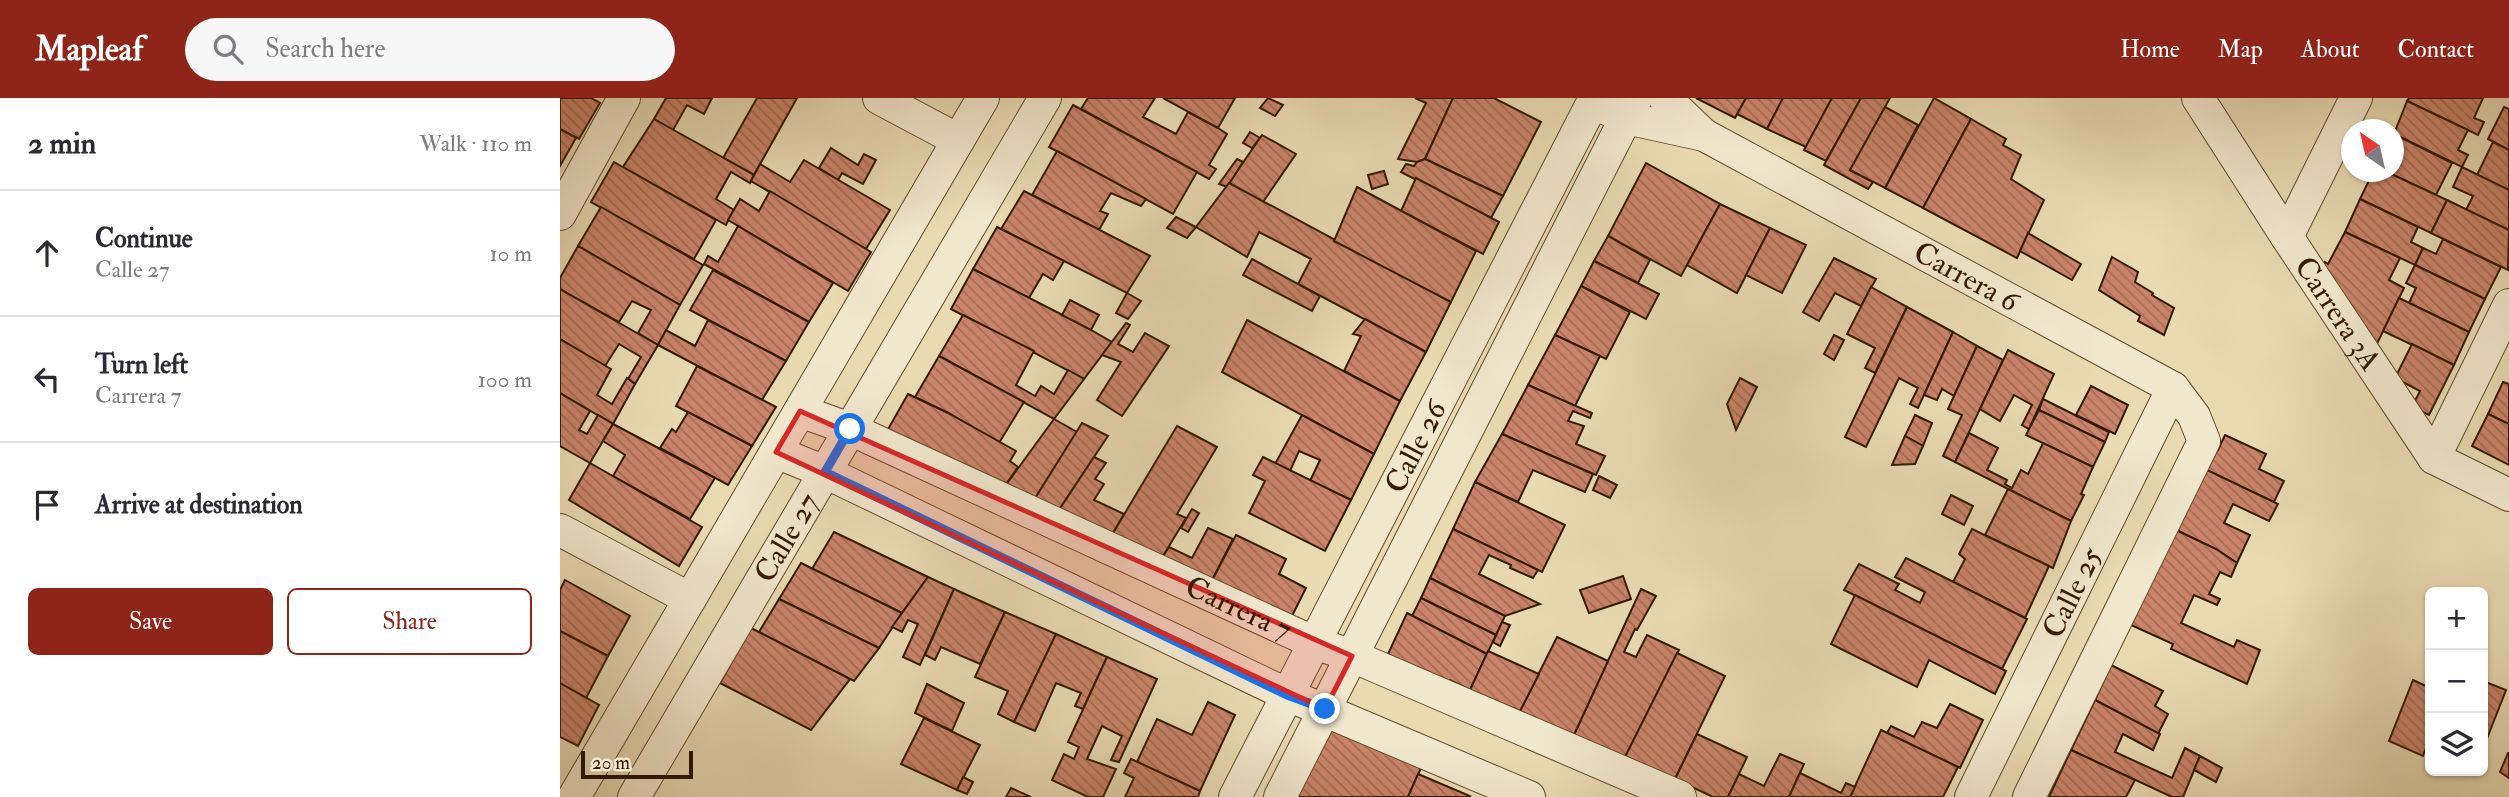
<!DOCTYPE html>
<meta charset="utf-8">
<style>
body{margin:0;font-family:"IM FELL Double Pica",serif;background:#f7f7f7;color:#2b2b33}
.controls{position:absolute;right:21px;bottom:21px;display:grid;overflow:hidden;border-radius:10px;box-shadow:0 2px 5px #0004}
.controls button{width:63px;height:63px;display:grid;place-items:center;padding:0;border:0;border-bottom:2px solid #e1e1e2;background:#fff;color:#2b2b33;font:35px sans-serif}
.compass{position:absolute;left:1781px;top:21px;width:63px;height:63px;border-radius:50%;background:#fff;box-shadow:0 2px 5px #0004;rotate:326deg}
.scale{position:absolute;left:21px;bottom:18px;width:112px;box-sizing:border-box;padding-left:7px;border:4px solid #341a02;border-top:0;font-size:19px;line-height:24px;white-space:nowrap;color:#341a02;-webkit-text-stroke:5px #f1e7cd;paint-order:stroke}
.stop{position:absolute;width:21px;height:21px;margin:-16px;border:5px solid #1a73e8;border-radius:50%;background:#fff}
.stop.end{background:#1a73e8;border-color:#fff;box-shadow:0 2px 7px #0008}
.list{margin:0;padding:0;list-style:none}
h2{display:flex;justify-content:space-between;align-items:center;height:91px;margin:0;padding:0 28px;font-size:30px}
h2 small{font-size:23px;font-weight:400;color:#7c7c81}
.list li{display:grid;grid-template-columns:46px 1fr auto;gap:21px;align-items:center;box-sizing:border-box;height:126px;padding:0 28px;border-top:2px solid #e1e1e2}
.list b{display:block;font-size:26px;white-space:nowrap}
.list p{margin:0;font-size:23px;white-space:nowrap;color:#7c7c81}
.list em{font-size:23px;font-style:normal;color:#7c7c81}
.actions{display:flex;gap:14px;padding:21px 28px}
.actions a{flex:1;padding:16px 0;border:2px solid #8f2418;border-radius:10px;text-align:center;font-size:24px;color:#8f2418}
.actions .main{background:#8f2418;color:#fff}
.icon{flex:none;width:38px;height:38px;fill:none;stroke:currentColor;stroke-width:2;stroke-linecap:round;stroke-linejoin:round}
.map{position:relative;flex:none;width:1949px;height:699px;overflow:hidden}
header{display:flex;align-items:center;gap:42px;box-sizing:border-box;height:98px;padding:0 35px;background:#8f2418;color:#fff}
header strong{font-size:33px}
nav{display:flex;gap:38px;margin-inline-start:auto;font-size:24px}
.search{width:490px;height:63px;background:#f7f7f7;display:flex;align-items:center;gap:18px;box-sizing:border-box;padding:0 24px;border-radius:38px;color:#7c7c81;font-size:26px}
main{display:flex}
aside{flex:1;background:#fff}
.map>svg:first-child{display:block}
</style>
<header>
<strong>Mapleaf</strong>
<div class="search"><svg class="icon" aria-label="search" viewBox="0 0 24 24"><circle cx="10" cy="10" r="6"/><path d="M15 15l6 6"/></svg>Search here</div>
<nav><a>Home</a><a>Map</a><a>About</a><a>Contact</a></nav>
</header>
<main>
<aside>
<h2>2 min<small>Walk · 110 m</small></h2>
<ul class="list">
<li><svg class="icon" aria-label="ahead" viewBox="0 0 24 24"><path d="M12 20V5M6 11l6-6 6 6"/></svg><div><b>Continue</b><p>Calle 27</p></div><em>10 m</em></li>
<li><svg class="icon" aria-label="left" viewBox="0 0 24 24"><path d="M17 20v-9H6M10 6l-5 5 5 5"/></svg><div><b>Turn left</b><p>Carrera 7</p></div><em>100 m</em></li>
<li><svg class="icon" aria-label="arrive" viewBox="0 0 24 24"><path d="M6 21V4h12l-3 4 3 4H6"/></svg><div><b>Arrive at destination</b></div></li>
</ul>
<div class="actions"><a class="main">Save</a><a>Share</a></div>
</aside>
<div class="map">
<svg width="1949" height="699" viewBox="0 0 1949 699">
<defs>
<pattern id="building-back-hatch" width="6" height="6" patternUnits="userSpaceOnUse" patternTransform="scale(1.75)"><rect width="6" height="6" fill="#ca8469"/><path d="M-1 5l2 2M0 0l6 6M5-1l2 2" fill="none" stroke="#a56b54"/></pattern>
</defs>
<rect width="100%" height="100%" fill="#e9dab2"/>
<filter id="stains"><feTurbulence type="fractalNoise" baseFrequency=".00286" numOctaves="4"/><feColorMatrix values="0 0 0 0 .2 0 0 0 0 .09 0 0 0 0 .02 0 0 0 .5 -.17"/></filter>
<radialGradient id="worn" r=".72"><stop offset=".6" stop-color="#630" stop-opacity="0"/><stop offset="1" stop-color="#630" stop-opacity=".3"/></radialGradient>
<g fill="url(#building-back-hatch)" stroke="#341a02" stroke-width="2">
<path d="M0,0H31L40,5L19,41L0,31Z"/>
<path d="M106,0H152L144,16L127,7L113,32L94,21Z"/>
<path d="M197,0H237L194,77L163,60Z"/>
<path d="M528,0H595L583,19L616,36L628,14L658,30L667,36L649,67L656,71L649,81L521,11Z"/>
<path d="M603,0H675L658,30Z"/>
<path d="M708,0L723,7L715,18L700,10Z"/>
<path d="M855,0H893L865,61L857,64L838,61L866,5Z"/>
<path d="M893,0H934L981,24L943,98L865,61Z"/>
<path d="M1136,0H1186L1175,20Z"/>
<path d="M1186,0H1223L1207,31L1177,16Z"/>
<path d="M1223,0H1272L1246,49L1207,31Z"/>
<path d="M1272,0H1301L1266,63L1244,52Z"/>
<path d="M1301,0H1330L1290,72L1313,84L1308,91L1264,67Z"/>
<path d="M1374,0L1411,21L1363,110L1325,90Z"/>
<path d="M1849,0H1923L1914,20L1924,24L1918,37L1847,3Z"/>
<path d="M1847,3L1908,32L1898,52L1908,57L1902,69L1834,36Z"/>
<path d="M513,7L637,74L613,116L489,49Z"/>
<path d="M1325,9L1358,27L1325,90L1290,72Z"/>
<path d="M1944,9L1949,11V52L1928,41Z"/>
<path d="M94,21L194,77L190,85L171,74L156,101L174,112L166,127L63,69Z"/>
<path d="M1411,21L1446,41L1443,47L1461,57L1451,81L1484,102L1457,160L1363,110Z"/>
<path d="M0,31L16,40L0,68Z"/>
<path d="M690,34L700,40L692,50L683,45Z"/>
<path d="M1834,36L1892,65L1876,97L1827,74H1834Z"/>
<path d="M702,37L736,56L703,104L669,85Z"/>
<path d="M1933,44L1949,52V92L1917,77Z"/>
<path d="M271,50L298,67L304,56L316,62L303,86L282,75L278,82L259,70Z"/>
<path d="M497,53L586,101L581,108L551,95L540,113L548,116L539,132L472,97Z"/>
<path d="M677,61L683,64L667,89L659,86Z"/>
<path d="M865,61L943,98L931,120L841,74L846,66L854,68L857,64Z"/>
<path d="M244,62L330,112L306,151L191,83L200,66L230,84Z"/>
<path d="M54,64L156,122L134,161L31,104Z"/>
<path d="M1086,65L1160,106L1121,178L1048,138Z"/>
<path d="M1902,69L1949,92V132L1906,112L1913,98L1893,89Z"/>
<path d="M824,73L828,86L812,91L808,77Z"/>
<path d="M1813,74H1827L1887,102L1871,135L1800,101Z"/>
<path d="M856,80L939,124L923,156L841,113Z"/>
<path d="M669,85L891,204L866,254L738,186L751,161L699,134L687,159L636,129Z"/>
<path d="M797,89L916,153L891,204L774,143Z"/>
<path d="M210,93L311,154L288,193L168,122L180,101L199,113Z"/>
<path d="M464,93L590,158L567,195L441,131Z"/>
<path d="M1800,101L1858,129L1851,144L1863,150L1855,167L1785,134Z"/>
<path d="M1887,102L1949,132L1948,172L1871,135Z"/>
<path d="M1160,106L1210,130L1177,195L1127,167Z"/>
<path d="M41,109L143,167L120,207L18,148Z"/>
<path d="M616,119L636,129L627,140L607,130Z"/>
<path d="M178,128L273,185L249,224L144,166L148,158L158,164Z"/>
<path d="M437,129L504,163L493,182L483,176L469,200L413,171Z"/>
<path d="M1210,130L1246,147L1222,195L1186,177Z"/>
<path d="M1785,134L1840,160L1829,182L1844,190L1815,250L1758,179L1765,164L1768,166Z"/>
<path d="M1468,135L1521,166L1512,182L1460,153Z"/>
<path d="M1048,138L1090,162L1078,185L1034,163Z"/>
<path d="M1883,141L1941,169L1925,201L1855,167L1863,150L1876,156Z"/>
<path d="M18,148L120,207L98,247L78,235L91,212L72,203L59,224L0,191V180Z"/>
<path d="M1552,159L1578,174L1575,184L1593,195L1592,197L1614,210L1604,237L1578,223L1580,218L1539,192Z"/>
<path d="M1274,160L1316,181L1301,208L1275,195L1259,223L1243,214Z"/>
<path d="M692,161L760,198L752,213L683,177Z"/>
<path d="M1034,163L1099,196L1086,221L1021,188Z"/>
<path d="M1855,167L1925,201L1909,234L1849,205L1856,190L1846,185Z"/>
<path d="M413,171L522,227L552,244L524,281L391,211Z"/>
<path d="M153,172L249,224L226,263L130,212Z"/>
<path d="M1021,188L1070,214L1046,261L995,237Z"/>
<path d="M1311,189L1347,209L1315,275L1305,270L1315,250L1287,236Z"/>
<path d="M0,191L98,247L75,286L68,281L81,259L59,246L45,268L0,241Z"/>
<path d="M567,195L581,203L568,221L556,215Z"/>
<path d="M1839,200L1909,234L1894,267L1823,233Z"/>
<path d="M510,202L539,217L531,232L502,217Z"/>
<path d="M1347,209L1393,234L1358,310L1350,306L1358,290L1339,280L1306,349L1285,339Z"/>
<path d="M403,217L474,253L456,287L475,298L481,288L494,296L508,272L524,281L494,321L379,258Z"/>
<path d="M805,221L866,254L840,303L784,273L801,238L793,236Z"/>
<path d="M148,222L226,263L202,302L98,247L106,232L135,248Z"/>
<path d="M687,222L840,303L814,356L662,274Z"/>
<path d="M566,225L570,227L558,246L573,254L585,235L609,248L562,318L537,302L561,264L542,257Z"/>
<path d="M1393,234L1417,248L1394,298L1382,291L1377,302L1364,297Z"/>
<path d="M995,237L1040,258L1015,308L968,287Z"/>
<path d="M1274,237L1284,242L1274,262L1264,256Z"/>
<path d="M0,241L51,271L37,297L52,306L67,280L75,286L53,326L0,295Z"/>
<path d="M1852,246L1894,267L1869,317L1852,309L1860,293L1835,280Z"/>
<path d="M1417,248L1443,262L1395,364L1383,358L1402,317L1388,311Z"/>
<path d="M1448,252L1494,276L1469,331L1462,327L1472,307L1454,297L1440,323L1420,311Z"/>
<path d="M379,258L464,304L439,345L388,315L355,299Z"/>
<path d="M137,268L216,309L192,348L116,308Z"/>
<path d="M1180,280L1197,289L1176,332L1167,306Z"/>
<path d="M1943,284L1949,286V326L1928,316Z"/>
<path d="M968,287L1032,315L1030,320L1013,313L1008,323L1024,328L1016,346L1045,358L1036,377L942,336Z"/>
<path d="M1531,288L1568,307L1555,336L1516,317Z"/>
<path d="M0,295L30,313L19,332L27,336L38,317L53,326L30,365L0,348Z"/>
<path d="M348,296L388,315L456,353L450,363L458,369L440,395L323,340Z"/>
<path d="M1483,301L1549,334L1545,344L1479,312Z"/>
<path d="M1479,312L1545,344L1533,369L1466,337Z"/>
<path d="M128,314L192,348L168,387L100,350L112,331L116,334Z"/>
<path d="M1928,316L1949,326V367L1912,348Z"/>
<path d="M742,317L814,356L791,402L750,383L760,362L739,353L730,373L715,366Z"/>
<path d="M1355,317L1372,325L1363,348L1345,338Z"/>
<path d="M494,321L517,334L469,410L440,395Z"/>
<path d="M522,325L548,338L493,421L469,410Z"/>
<path d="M53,326L155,380L130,421L53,378L65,357L43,343Z"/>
<path d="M617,328L657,349L617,416L626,420L597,468L547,445Z"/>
<path d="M1409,335L1438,350L1427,372L1447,382L1445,386L1452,390L1461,372L1468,376L1483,345L1533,369L1521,396L1524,397L1511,423L1395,364Z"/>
<path d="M942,336L1033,376L1025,394L973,372L958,404L915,384Z"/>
<path d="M1665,337L1706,356L1699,371L1724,383L1714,404L1639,369L1649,347L1658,352Z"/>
<path d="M1345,338L1363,348L1355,366L1332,367Z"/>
<path d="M534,359L546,365L535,381L544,386L534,402L564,416L547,445L493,421Z"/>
<path d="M703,359L791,402L765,453L689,415L705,383L693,377Z"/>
<path d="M30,365L142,429L119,468L9,402Z"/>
<path d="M1645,371L1718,406L1709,423L1673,406L1664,425L1690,437L1677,465L1656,451L1616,432Z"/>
<path d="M1039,378L1057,387L1050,400L1033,392Z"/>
<path d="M915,384L1005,427L982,474L893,431Z"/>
<path d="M1448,391L1511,423L1493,470L1425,437Z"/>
<path d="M1391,397L1413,408L1404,427L1382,416Z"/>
<path d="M632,411L639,415L628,434L621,430Z"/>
<path d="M648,430L673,441L647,492L597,468L609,449L632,460Z"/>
<path d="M893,431L978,472L973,480L950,470L951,467L929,457L919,476L980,506L945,518L870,480Z"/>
<path d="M1412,431L1489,468L1465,520L1393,484L1405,461L1399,456Z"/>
<path d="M1616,432L1656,451L1677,465L1671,479L1660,474L1649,496L1660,501L1657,507L1634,497L1621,525L1674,549L1677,542L1700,552L1687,586L1611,551L1613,546L1571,527Z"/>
<path d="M274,434L368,479L342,515L252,471Z"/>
<path d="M676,437L726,461L719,476L746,490L730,522L647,492Z"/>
<path d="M1346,460L1467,521L1442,571L1284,492L1299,466L1339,486L1335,492L1360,505L1365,494L1335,479Z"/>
<path d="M241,465L342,515L319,550L219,501Z"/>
<path d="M1063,478L1071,501L1029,515L1020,492Z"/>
<path d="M368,479L394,491L360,567L343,559L358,526L348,522L342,534L332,529Z"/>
<path d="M870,480L945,518L936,537L861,500Z"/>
<path d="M5,482L70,518L48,558L0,533V492Z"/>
<path d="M394,491L445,514L420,566L381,549L375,562L365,557Z"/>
<path d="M1081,491L1096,498L1077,532L1075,531L1064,554L1076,559L1087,537L1119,552L1059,671L1013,639Z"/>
<path d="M1295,497L1446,573L1435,596L1369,562L1357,589L1271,546Z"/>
<path d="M861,500L936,537L927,556L852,518Z"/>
<path d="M219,501L319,550L294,583L199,534Z"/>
<path d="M445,514L496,536L454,624L438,616L448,593L415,579Z"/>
<path d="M847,515L927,556L910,592L890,582L887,587L828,556Z"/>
<path d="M942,524L950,527L940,548L933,544Z"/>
<path d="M191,530L290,581L251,632L160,585Z"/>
<path d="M0,533L48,558L26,600L0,585Z"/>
<path d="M496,536L547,559L523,611L515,608L521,595L496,585L475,633L454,624Z"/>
<path d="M997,539L1048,563L1013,639L959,615Z"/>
<path d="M928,553L979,576L959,615L910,592Z"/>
<path d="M1117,555L1165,578L1112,687L1063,663Z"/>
<path d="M547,559L597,581L559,664L551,662L562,638L542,628L527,661L556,671L543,699H528L492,682L504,656L514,661L519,649L508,644Z"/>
<path d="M1551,567L1603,593L1595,608L1608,616L1598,636L1535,602Z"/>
<path d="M1853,582L1870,590V639L1863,658L1829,643Z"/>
<path d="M1923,583L1946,592L1926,643L1923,641Z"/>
<path d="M0,585L39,607L18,648L0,639Z"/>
<path d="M367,586L404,605L392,633L355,615Z"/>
<path d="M1535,602L1600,636L1593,652L1563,636L1555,654L1612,680L1625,650L1640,658L1623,699H1612L1511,652Z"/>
<path d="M648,604L675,617L640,693L577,664L597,621L632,637Z"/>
<path d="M1390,606L1423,622L1400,670L1327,635L1331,628L1354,639L1362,624L1377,630Z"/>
<path d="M364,620L420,647L397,692L341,666Z"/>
<path d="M770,629L861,670L848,699H736Z"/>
<path d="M1321,632L1398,669L1383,699H1290Z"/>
<path d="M1137,636L1187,659L1168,699H1153L1115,681Z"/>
<path d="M1511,652L1575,682L1566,699H1489Z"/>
<path d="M1948,655H1949V680L1940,674Z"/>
<path d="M1220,656L1244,666L1229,699H1168L1179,676L1204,688Z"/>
<path d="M1640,658L1662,670L1656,684L1634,672Z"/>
<path d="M571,661L640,693L638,699H565L574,680L564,675Z"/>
<path d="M1240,675L1281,695L1286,685L1295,689L1290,699H1229Z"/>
<path d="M858,676L910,698L909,699H848Z"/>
<path d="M403,679L413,684L407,696L397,692Z"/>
<path d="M451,690L471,699H446Z"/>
</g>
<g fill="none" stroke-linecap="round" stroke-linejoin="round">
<g stroke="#614a2e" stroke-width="34">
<g id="street">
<path d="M319,0L398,42"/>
<path id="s1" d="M1105,0L1144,37L1613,290L1634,318L1644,343L1469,699"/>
<path id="s2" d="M1638,0L1727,139L1874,360L1949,397"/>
<path d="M1047,11L1066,20L1144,37"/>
<path d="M0,116L64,0"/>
<path d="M1727,139L1796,0"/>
<path id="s3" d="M240,313L290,331L755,545L792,558L1120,699"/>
<path d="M216,354L265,374L728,597L969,699"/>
<path d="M1874,360L1949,207"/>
<path d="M0,432L130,501"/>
<path d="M14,699L423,0"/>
<path id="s4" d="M74,699L485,0"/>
<path id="s5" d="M675,699L1035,0"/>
<path d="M720,699L1076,0"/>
<path id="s6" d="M1411,699L1613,290"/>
</g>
</g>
<use href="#street" stroke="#f1e7cd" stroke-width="32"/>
</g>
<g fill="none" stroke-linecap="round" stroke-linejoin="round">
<path stroke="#1a73e8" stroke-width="9" d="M290,331L265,374L727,597L765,611"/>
</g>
<path fill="#d62828" fill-opacity="0.2" stroke="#d62828" stroke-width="5" stroke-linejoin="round" d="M240,313L792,558L765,611L216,354Z"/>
<g text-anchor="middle" stroke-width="5" stroke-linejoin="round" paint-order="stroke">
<g font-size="30" fill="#341a02" stroke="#f1e7cd">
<text dy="10" stroke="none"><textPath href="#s1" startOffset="352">Carrera 6</textPath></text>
<text dy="10" stroke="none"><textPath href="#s2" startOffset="257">Carrera 3A</textPath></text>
<text dy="10" stroke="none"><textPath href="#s5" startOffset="394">Calle 26</textPath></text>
<text dy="10" stroke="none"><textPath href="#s4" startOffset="301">Calle 27</textPath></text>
<text dy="10" stroke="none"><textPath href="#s6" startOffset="228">Calle 25</textPath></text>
<text dy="10" stroke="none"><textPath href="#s3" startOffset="481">Carrera 7</textPath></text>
</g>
</g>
<rect width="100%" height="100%" filter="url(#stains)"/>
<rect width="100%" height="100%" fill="url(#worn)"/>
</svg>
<div class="controls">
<button>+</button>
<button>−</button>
<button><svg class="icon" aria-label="layers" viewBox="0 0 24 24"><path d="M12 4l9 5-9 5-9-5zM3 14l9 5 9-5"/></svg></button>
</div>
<svg class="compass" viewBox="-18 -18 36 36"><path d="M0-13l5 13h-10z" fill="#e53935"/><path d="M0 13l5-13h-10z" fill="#7c7c81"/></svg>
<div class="scale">20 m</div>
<div class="stop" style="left:290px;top:331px"></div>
<div class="stop end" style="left:765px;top:611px"></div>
</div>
</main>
